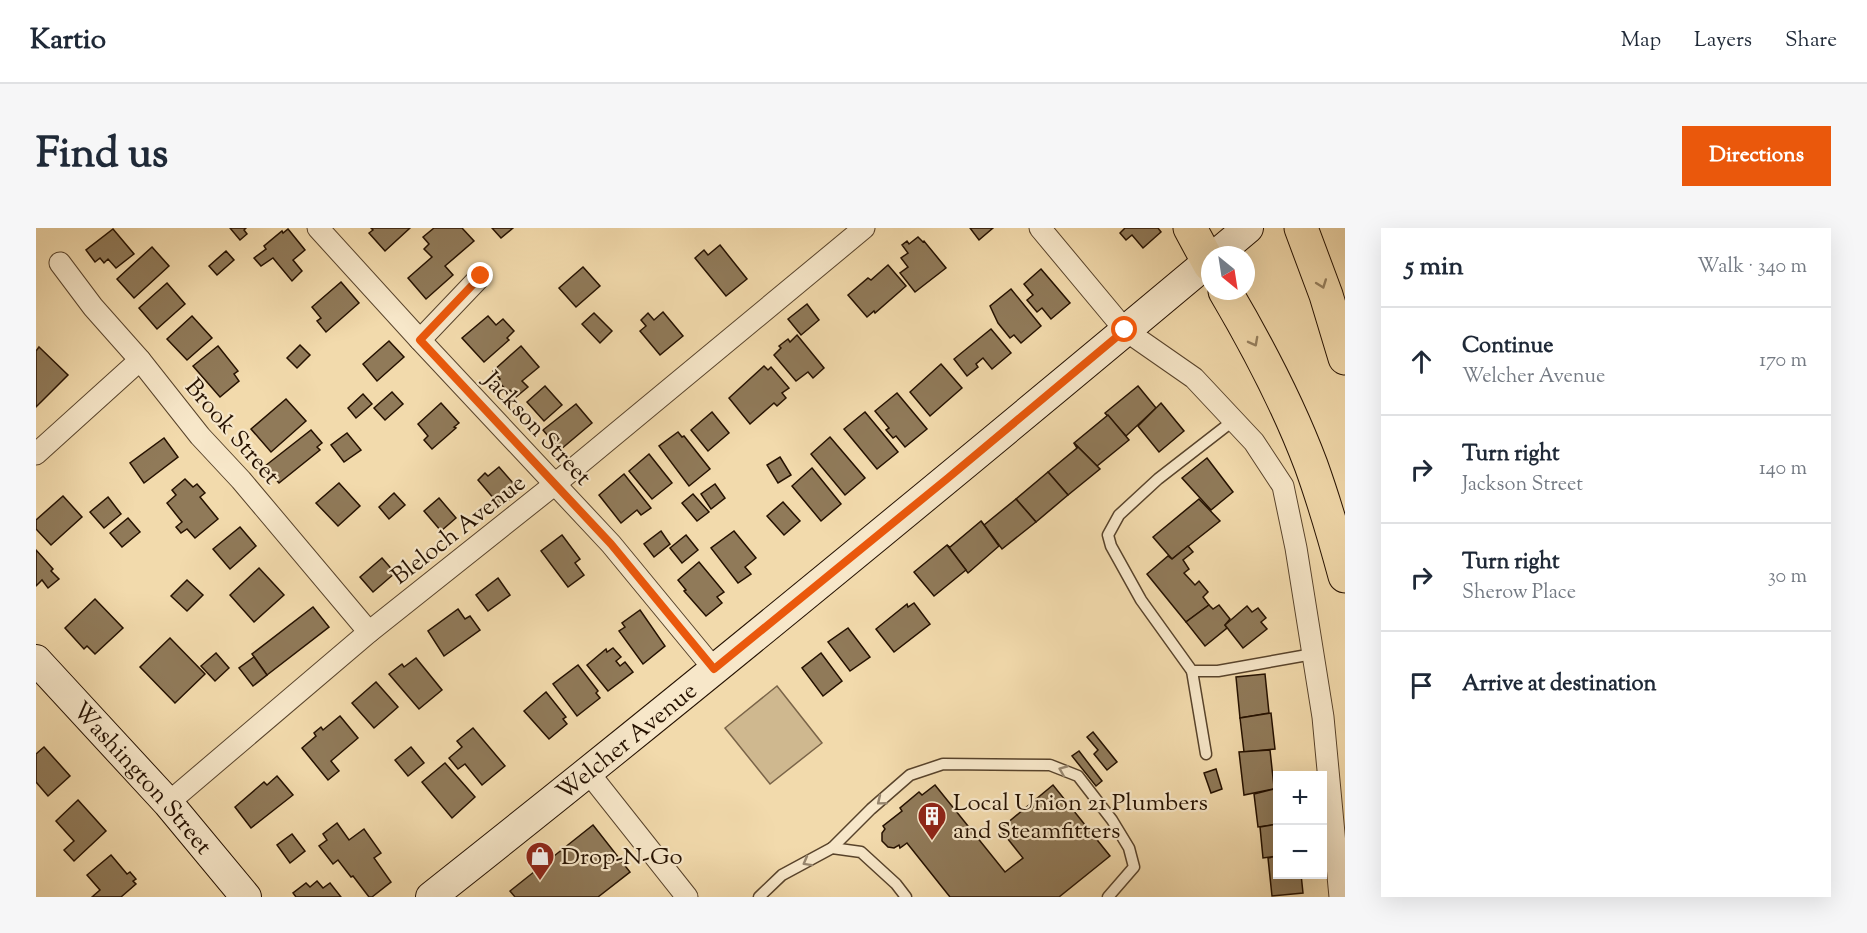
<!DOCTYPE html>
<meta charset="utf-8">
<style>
body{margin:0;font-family:"Sorts Mill Goudy",serif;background:#f6f6f7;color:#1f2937}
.controls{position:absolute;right:18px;bottom:18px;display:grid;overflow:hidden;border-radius:0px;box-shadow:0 6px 24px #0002}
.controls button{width:54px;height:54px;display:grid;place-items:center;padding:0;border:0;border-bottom:2px solid #e0e1e3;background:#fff;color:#1f2937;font:30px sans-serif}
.compass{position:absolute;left:1165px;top:18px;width:54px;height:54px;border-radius:50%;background:#fff;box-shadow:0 6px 24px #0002;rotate:150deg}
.stop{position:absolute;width:18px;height:18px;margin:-14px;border:4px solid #ea580c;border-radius:50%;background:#fff}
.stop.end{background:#ea580c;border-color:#fff;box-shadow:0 2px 6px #0008}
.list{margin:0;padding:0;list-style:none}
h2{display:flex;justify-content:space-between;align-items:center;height:78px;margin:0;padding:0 24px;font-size:26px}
h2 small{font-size:20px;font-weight:400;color:#747a83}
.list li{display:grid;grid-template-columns:39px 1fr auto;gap:18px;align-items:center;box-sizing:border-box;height:108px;padding:0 24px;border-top:2px solid #e0e1e3}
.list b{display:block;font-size:22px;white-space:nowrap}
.list p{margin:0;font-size:20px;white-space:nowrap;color:#747a83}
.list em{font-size:20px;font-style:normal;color:#747a83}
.icon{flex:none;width:33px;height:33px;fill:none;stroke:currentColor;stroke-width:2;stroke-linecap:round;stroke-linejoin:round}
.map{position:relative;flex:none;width:1309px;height:669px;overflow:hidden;border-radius:0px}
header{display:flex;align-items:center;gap:36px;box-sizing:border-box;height:84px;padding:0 30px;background:#fff;border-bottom:2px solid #e0e1e3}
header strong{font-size:28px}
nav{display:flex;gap:33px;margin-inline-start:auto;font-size:21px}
.intro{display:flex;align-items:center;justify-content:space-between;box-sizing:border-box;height:144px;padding:0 36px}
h1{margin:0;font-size:42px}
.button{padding:15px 27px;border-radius:0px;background:#ea580c;color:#fff;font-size:21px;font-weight:700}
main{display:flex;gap:36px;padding:0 36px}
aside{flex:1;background:#fff;border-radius:0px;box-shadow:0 6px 24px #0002}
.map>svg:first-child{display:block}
</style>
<header>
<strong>Kartio</strong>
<nav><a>Map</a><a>Layers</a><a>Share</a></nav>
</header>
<div class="intro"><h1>Find us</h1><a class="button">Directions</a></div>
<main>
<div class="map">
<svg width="1309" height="669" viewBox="0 0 1309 669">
<rect width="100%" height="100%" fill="#f2daac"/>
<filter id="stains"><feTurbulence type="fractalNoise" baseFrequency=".00333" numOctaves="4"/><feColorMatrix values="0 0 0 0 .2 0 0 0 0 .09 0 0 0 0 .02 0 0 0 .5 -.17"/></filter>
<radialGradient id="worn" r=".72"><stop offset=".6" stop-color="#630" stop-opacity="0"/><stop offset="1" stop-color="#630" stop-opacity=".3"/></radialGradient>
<path fill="#cfb88f" stroke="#7a6448" stroke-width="1.5" d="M741,458L786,515L734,556L689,500Z"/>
<g fill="#907a59" stroke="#251100" stroke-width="1.5">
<path d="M194,0H210L208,2L211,6L204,12Z"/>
<path d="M335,0H374L349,23L333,5L337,2Z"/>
<path d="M398,0H426L438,13L409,38L417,47L390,71L372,50L396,29L388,21L393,16L387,9Z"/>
<path d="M456,0H477L465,10Z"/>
<path d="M934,0H957L943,12Z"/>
<path d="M1122,0L1125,4L1107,20L1096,7L1090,12L1084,5L1089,0Z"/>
<path d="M77,1L98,26L80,40L72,31L68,35L64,30L59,34L50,22Z"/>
<path d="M252,1L269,22L257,32L266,43L256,53L237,30L225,38L218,30L230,21L228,18L246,3L247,5Z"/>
<path d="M882,9L887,14L888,13L910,40L879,64L864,45L872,39L865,30L872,25L866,17L871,13L873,16Z"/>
<path d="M684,17L711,51L690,68L659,30L668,22L672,27Z"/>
<path d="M116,19L133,38L98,70L81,51Z"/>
<path d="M190,23L198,32L181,47L173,38Z"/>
<path d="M852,37L870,58L839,85L838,83L831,89L812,67L832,50L835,52Z"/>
<path d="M547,39L564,58L540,79L523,60Z"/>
<path d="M1005,41L1034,75L1015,91L1006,80L1001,84L991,72L997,67L988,56Z"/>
<path d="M305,54L323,75L290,104L281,93L285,90L276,79Z"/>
<path d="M131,55L149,76L121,101L103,80Z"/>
<path d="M975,61L1005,98L985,115L978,107L974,110L962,95L954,78Z"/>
<path d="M771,76L783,92L765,107L752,91Z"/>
<path d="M627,84L647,108L624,127L604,103L610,98L605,92L612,85L618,92Z"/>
<path d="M558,85L576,103L564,115L546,96Z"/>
<path d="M156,88L176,110L151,132L131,111Z"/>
<path d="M452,88L460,97L467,91L478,103L471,110L473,112L448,134L426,110Z"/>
<path d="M955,101L975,125L956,141L947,130L940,136L942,139L931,148L918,131Z"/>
<path d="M761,107L788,140L777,150L772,144L760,153L738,127L745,120L743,118L752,111L754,114Z"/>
<path d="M353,113L368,129L341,153L327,136Z"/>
<path d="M264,117L274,127L261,140L251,130Z"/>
<path d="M182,118L202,143L198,146L203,153L184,169L157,138Z"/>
<path d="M485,118L503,139L486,153L492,159L480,169L474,162L472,164L462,153L464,151L457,143Z"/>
<path d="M3,119L32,147L0,179V123Z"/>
<path d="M905,136L926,160L894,188L874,164Z"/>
<path d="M728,138L732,142L735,139L753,160L746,165L750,170L741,178L738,175L714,196L693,170Z"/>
<path d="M509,158L526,177L508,193L491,174Z"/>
<path d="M1102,158L1120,180L1090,208L1069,185Z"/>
<path d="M356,164L367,176L349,192L338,180Z"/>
<path d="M861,165L891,201L869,219L860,208L857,210L850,202L853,200L839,183Z"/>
<path d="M327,166L336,176L320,190L312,180Z"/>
<path d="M250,171L270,193L235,224L215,201Z"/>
<path d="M405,175L423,195L418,199L420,200L396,221L388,212L392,208L382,196Z"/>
<path d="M1125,175L1148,203L1123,224L1102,198Z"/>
<path d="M540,176L556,195L524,222L507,202Z"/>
<path d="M676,184L693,205L672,223L655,202Z"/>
<path d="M829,184L862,224L841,241L808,201Z"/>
<path d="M1072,187L1093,212L1061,238L1038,215Z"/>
<path d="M275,202L286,215L281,219L284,222L243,255L229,238Z"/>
<path d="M642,204L646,209L648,208L674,241L653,258L623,218Z"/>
<path d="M311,205L325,222L308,234L295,217Z"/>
<path d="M794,209L829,250L809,267L775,226Z"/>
<path d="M128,210L142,229L108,255L94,235Z"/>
<path d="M1038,215L1064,241L1032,267L1012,244L1041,220Z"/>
<path d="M613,226L636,255L616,271L593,243Z"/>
<path d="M744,229L755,247L742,255L731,237Z"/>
<path d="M1171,230L1197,264L1175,282L1146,250Z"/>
<path d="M463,239L484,263L465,279L442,252L449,245L452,248Z"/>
<path d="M776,240L805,276L785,293L756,258Z"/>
<path d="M1012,244L1032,267L1000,294L980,271Z"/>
<path d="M588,246L615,280L605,287L601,282L585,295L563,267Z"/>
<path d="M149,251L157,259L161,256L169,265L164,269L182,291L159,310L151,301L145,305L140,299L146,294L131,275L140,267L136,262Z"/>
<path d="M303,255L324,278L302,298L280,275Z"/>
<path d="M679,256L689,270L675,281L665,266Z"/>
<path d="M358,265L369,277L353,291L343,279Z"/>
<path d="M657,266L673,284L661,293L646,275Z"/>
<path d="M27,268L46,289L15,317L0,301V292Z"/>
<path d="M72,269L85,286L68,300L54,284Z"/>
<path d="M403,270L420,290L405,303L388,283Z"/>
<path d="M980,271L1000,294L966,321L945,293L948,297Z"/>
<path d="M1163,271L1184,293L1136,331L1117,309Z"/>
<path d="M747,274L764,293L748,307L731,288Z"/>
<path d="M92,290L104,304L86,319L74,305Z"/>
<path d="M945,293L963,318L932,345L911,317L914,319Z"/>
<path d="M204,299L220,318L194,341L177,321Z"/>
<path d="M625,303L634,316L618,329L608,316Z"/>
<path d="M698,303L720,330L709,339L715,346L702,355L675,320Z"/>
<path d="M526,307L544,331L539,335L548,347L532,359L505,323Z"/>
<path d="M650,307L662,322L646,335L634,320Z"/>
<path d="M911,317L930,342L898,368L878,344Z"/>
<path d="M1152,318L1157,324L1147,332L1153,341L1148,345L1159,357L1163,353L1172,364L1167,369L1173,377L1150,394L1111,346L1132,328L1136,331Z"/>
<path d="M0,322L17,341L15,343L23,351L12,360L6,352L0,358Z"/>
<path d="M346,330L359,345L337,364L324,349Z"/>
<path d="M663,334L688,364L681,369L686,375L670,388L648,363L650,362L642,352Z"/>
<path d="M223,340L248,367L218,394L194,367Z"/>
<path d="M462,350L474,367L452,383L440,367Z"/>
<path d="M151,352L167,367L151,383L135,368Z"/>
<path d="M59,371L87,400L59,426L51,418L48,421L29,400Z"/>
<path d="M878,375L894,396L858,424L840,401L871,376L872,379Z"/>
<path d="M1173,377L1177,381L1183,377L1194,391L1189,397L1191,400L1169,418L1150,394Z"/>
<path d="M1211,378L1216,384L1222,380L1230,390L1225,394L1231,401L1207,420L1189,397Z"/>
<path d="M277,379L293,399L231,447L216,426Z"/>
<path d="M422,381L429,391L434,388L444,402L408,428L392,403Z"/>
<path d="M604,382L629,418L607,436L583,403L589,399L586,395Z"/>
<path d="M812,400L834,429L814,443L792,414Z"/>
<path d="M134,410L169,446L139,475L104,439Z"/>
<path d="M577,420L585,429L580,433L584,438L589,434L597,444L572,463L551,437L570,421L571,424Z"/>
<path d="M180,425L193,440L179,453L165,438Z"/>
<path d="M785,425L806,453L787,468L766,440Z"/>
<path d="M218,429L231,447L217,458L203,440Z"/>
<path d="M380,430L406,462L383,481L353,446L366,436L368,439Z"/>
<path d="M542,437L562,463L560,465L564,470L541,488L517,456Z"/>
<path d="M1229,446L1233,485L1204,490L1200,449Z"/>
<path d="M340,454L362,479L338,500L316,475Z"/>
<path d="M510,464L530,489L527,491L531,496L513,511L488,483Z"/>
<path d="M1235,485L1239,521L1208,524L1204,490Z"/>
<path d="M304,488L322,510L295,533L303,543L292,552L266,520L280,508L278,505L285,499L287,502Z"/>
<path d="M437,500L469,538L446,557L429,536L422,541L413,530L426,519L421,513Z"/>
<path d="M1057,504L1081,534L1071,542L1058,526L1062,522L1051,509Z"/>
<path d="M8,519L34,548L12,568L0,554V526Z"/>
<path d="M375,519L388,535L372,548L359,532Z"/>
<path d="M1234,522L1238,559L1242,560L1208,567L1203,524Z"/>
<path d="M1043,523L1066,553L1060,558L1036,528Z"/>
<path d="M409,535L439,569L416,590L386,554Z"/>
<path d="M1180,541L1186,561L1175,565L1168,545Z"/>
<path d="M241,548L257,567L215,600L199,579L228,554L231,557Z"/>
<path d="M899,557L969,644L987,630L964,601L1017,557L1074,628L1023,669H914L871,615L864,620L863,617L858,620L852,619L846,613V605L849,601L847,598L866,583L864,580L883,564L886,567Z"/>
<path d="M1242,560V596L1222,599L1218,566Z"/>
<path d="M42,572L70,603L38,633L28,622L38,613L20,593Z"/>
<path d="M301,595L313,612L328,601L345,625L338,630L355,654L336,669H333L317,648L315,649L302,632L297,636L283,618L291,612L287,606Z"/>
<path d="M1242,596V628L1227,630L1224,599Z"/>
<path d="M557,597L594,644L562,669H479L474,663Z"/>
<path d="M256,606L269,623L254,635L241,617Z"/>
<path d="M75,627L91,646L94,644L100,651L97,653L100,656L85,669H56L64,662L51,647Z"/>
<path d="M1242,628V646H1265L1267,665L1236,668L1232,630Z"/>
<path d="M281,653L287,660L294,655L305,669H260L257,665L270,655L274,659Z"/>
</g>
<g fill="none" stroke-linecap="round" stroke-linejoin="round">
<g stroke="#58432b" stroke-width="13">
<g id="lane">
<path d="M1198,192L1122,251L1083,287L1072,307L1075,318L1105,372L1156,443H1182L1277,426"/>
<path d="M1156,443L1170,526"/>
<path d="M796,620L835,581L874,547L907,536L1014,537L1042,548L1076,592L1093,620L1098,639L1072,669"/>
<path d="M723,669L746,647L796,620L825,624L860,656L870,669"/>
</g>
</g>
<g stroke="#58432b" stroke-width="23">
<g id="street">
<path d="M282,0L384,112L575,316L678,441"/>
<path d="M1004,0L1089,102L1158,150L1218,214L1247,258L1260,320L1287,489L1304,669"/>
<path d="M24,35L57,79L104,132L164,208L205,252L333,404"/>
<path d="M384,112L445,48"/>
<path d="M0,226L104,132"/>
<path d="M552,544L651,669"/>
<path d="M132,575L333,404L519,256L828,0"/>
</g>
</g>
<g stroke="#251100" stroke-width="32">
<g id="secondary">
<path d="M1180,27L1212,0"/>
<path id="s1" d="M0,432L132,575L210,669"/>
<path id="s2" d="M395,669C658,461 917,247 1174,32"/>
</g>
</g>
<g stroke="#251100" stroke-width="35">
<g id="highway">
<path d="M1154,0L1174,37"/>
<path d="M1265,0L1290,67L1309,130"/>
<path d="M1189,63C1222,119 1252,176 1275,237C1288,273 1299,311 1309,348"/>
</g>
</g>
<use href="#lane" stroke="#f7e7c9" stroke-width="10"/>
<use href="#street" stroke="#f7e7c9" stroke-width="21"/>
<use href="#secondary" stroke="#f7e7c9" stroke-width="30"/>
<use href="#highway" stroke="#f2daac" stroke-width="33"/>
</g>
<defs><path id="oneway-chevron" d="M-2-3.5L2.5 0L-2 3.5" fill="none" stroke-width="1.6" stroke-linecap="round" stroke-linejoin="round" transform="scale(1.5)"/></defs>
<g stroke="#96805f">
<use href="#oneway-chevron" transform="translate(1286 56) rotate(70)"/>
<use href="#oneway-chevron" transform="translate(1218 114) rotate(62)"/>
</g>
<g stroke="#98876f">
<use href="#oneway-chevron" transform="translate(1027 542) rotate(-158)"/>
<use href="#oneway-chevron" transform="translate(845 573) rotate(141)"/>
<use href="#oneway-chevron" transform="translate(771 634) rotate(151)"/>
</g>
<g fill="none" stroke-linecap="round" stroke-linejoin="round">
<path stroke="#ea580c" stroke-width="8" d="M445,48L384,112L575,316L678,441L912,250L1089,102"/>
</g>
<defs>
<g id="building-pin" transform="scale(1.5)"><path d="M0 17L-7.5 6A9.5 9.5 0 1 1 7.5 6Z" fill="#8f2418" stroke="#f7e7c9"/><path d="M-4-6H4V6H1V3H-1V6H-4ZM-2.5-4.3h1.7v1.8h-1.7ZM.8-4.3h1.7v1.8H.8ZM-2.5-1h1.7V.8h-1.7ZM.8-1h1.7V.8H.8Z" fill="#fff"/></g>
<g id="shop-pin" transform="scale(1.5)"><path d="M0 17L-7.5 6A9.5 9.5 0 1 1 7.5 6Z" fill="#8f2418" stroke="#f7e7c9"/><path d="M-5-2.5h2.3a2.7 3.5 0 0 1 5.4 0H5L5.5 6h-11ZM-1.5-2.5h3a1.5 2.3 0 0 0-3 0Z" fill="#fff"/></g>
</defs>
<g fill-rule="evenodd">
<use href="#building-pin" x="896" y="588"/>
<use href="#shop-pin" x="504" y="628"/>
</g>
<g text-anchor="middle" stroke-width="4.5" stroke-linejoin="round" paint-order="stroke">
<g font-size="24" fill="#251100" stroke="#f7e7c9">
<text transform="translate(502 200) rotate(47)" y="8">Jackson Street</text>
<text transform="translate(197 203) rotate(49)" y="8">Brook Street</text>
<text transform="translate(422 301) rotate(-38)" y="8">Bleloch Avenue</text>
<text dy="8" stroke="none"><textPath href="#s2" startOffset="250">Welcher Avenue</textPath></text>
<text dy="8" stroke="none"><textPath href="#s1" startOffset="159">Washington Street</textPath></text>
</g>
<g font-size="24" fill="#251100" stroke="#f7e7c9" text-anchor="start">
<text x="917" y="582">Local Union 21 Plumbers<tspan x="917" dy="28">and Steamfitters</tspan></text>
<text x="525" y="636">Drop-N-Go</text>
</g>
</g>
<rect width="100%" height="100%" filter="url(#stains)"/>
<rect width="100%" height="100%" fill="url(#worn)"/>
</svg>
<div class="controls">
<button>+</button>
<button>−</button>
</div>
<svg class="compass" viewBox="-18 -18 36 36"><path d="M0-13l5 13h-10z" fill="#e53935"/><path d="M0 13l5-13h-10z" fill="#747a83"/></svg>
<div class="stop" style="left:1089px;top:102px"></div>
<div class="stop end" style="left:445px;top:48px"></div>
</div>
<aside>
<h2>5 min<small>Walk · 340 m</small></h2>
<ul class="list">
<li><svg class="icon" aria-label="ahead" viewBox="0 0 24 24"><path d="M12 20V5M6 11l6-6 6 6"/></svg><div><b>Continue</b><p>Welcher Avenue</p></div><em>170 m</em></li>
<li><svg class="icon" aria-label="right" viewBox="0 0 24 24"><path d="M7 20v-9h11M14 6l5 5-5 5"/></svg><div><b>Turn right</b><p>Jackson Street</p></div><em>140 m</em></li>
<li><svg class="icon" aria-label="right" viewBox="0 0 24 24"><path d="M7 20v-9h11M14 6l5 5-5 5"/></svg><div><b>Turn right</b><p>Sherow Place</p></div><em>30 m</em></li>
<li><svg class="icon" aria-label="arrive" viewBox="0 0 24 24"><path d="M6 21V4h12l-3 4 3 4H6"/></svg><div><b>Arrive at destination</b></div></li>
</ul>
</aside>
</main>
